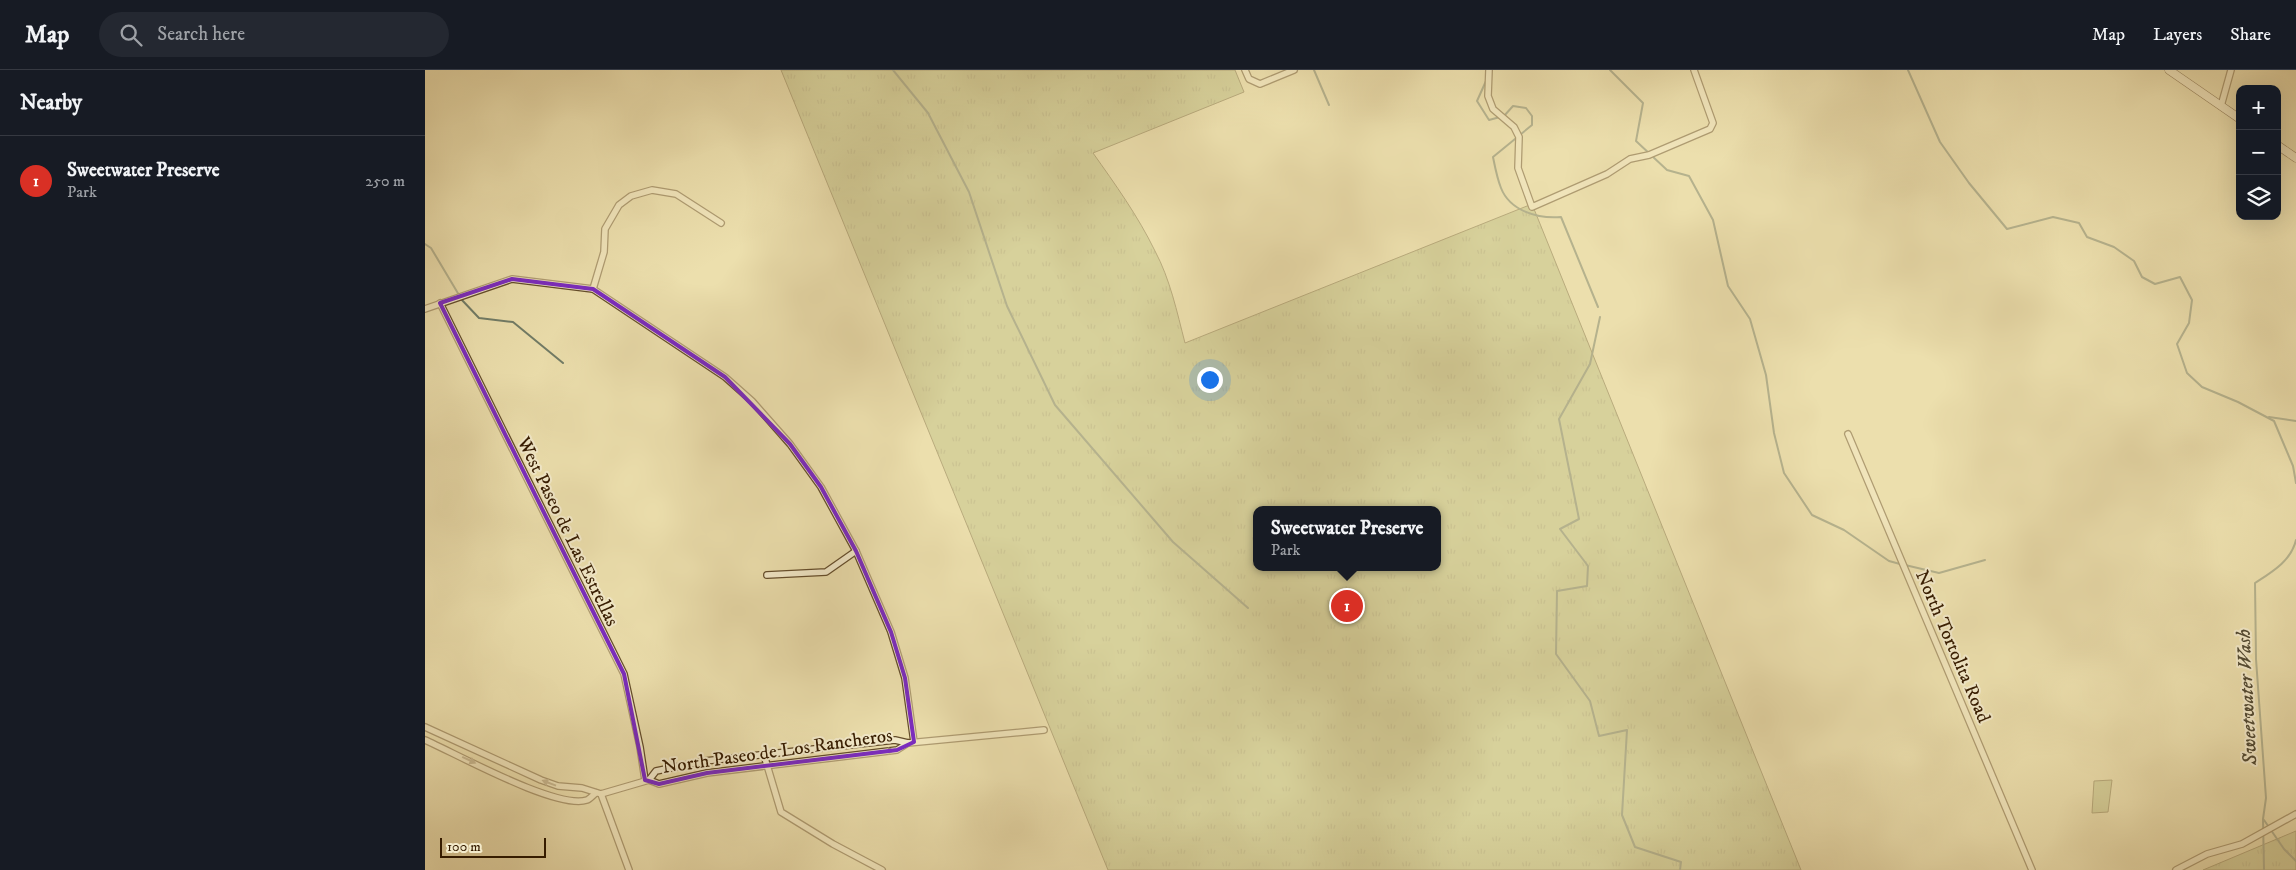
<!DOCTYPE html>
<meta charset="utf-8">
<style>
body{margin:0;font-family:"IM FELL DW Pica",serif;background:#242831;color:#f1f3f6}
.controls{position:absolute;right:15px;top:15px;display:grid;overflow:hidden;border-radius:10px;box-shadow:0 5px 20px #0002}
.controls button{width:45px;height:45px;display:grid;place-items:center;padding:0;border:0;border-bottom:1px solid #363941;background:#171b24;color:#f1f3f6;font:25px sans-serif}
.scale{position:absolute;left:15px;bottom:12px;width:106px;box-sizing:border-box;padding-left:5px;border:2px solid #361c00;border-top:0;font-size:14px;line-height:18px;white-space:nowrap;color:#361c00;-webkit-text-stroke:4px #f3eaca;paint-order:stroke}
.you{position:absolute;left:784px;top:309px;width:18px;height:18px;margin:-12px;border:4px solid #fff;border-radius:50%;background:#1a73e8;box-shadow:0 0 0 8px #1a73e833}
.badge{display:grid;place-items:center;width:32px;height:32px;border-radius:50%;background:#d93025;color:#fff;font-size:16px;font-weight:700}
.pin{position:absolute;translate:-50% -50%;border:2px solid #fff;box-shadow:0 1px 5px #0006}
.popup{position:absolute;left:828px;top:436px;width:188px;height:65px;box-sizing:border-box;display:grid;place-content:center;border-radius:10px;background:#171b24;filter:drop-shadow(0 1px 4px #0005);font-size:16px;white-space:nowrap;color:#9ea1a6}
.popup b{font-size:19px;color:#f1f3f6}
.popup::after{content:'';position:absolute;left:50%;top:100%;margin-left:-10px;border:10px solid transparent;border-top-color:#171b24}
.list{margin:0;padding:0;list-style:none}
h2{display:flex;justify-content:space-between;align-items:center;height:65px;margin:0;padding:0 20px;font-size:21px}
h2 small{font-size:16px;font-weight:400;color:#9ea1a6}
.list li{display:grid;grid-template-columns:32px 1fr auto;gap:15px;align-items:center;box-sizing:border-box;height:90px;padding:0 20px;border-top:1px solid #363941}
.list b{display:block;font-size:19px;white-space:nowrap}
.list p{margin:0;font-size:16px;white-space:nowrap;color:#9ea1a6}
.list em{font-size:16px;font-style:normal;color:#9ea1a6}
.icon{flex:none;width:28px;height:28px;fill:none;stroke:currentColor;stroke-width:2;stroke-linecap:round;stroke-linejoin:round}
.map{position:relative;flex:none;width:1871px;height:800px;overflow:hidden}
header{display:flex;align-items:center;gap:30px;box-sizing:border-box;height:70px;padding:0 25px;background:#171b24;border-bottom:1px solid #363941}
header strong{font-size:24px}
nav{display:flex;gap:28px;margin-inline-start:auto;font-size:18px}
.search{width:350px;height:45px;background:#242831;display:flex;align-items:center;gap:12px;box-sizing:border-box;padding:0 18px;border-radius:28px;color:#9ea1a6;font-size:19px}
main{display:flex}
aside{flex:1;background:#171b24}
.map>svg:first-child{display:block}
</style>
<header>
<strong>Map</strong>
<div class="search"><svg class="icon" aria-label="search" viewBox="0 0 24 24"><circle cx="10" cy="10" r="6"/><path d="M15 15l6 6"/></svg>Search here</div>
<nav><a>Map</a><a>Layers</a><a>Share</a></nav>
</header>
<main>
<aside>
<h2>Nearby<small></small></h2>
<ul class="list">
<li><span class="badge">1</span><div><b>Sweetwater Preserve</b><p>Park</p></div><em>250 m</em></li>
</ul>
</aside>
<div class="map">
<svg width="1871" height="800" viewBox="0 0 1871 800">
<defs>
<pattern id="park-tufts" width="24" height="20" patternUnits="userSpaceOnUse" patternTransform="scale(1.25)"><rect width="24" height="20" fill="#bdc086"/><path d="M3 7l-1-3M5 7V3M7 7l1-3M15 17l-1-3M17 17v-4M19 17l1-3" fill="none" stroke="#a3a472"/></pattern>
</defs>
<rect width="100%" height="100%" fill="#ecdfad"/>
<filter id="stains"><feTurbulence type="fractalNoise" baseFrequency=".004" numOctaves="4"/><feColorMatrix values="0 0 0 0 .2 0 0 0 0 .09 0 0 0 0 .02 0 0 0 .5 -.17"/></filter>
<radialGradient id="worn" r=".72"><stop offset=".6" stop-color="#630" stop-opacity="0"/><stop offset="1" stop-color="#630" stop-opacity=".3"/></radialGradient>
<g fill="url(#park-tufts)" stroke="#7a6e43" fill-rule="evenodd">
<path d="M356,0H810L819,22L668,83C690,114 713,146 730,181C745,209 752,242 760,273L1107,134L1376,800H683ZM832,440H1012V497H832Z"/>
<path d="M1871,761V800H1778Z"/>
</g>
<path fill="#bdc086" stroke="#7a6e43" d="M1687,710L1683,742L1667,743L1669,711Z"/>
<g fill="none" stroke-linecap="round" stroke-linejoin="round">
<g stroke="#717c67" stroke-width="2">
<path d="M468,0L503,43L544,122L582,236L630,335L748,472L823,538"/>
<path d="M889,0L904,35"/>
<path d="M1185,0L1218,33L1211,71L1242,100L1264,106L1288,150L1303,216L1325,249L1341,305L1349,363L1359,403L1387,445L1419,460L1464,491L1475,494"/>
<path d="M1483,0L1515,72L1544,113L1582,159L1628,147L1654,153L1662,167L1689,177L1709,191L1717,207L1730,214L1755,207L1767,230L1764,253L1752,274L1762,303L1777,317L1813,332L1849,351L1868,396L1871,413"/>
<path d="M1061,11L1052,31L1064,50L1075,47"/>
<path d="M1079,46L1088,36L1101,38L1107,46V55L1068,87C1070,97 1072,108 1076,118C1085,141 1113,149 1136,147L1173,237"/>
<path d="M0,174L6,178L34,225"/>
<path d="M36,229L54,248L88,252L138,293"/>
<path d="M1175,247L1165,294L1134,349L1154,449L1135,459L1163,496L1162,516L1132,521L1131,584L1165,631L1174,666L1202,660L1197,745L1210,777L1256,792L1255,800"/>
<path d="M1844,347L1871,351"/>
<path d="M1480,495L1514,503L1560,490"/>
<path d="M1839,750L1859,779L1871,791"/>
<path d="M1839,800L1838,749L1841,728L1831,589L1830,513C1847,502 1866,491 1871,470"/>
</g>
<g stroke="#644d2b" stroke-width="8">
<g id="street">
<path d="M820,0L824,9L835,14L869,0"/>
<path d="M1064,0L1063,26L1068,39L1089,57L1094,67L1093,98L1107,137L1182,104L1205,89L1224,85L1285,59L1288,53L1269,0"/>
<path d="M1796,36L1806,0"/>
<path d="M168,219L179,182L180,159L194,135L206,126L227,120L251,124L296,153"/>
<path d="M15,233L199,604L215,677L220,710"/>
<path d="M0,239L87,209L168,219L300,307L327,331L365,374L396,417L431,481L466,562L480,608L489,672"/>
<path d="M1423,364L1607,800"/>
<path d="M342,505L401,502L431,481"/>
<path d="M0,657L116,710L133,716L157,718L176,724L224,710L234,714L282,703L472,680L483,673"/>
<path d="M0,670C32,684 132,740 162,730C165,729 168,725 171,723"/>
<path d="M339,685L356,742L408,774L457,800"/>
<path d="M224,710L231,701L280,691L470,670L483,673L619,660"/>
<path d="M176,724L204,800"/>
<path d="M1751,800L1782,784L1817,774L1871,744"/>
</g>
</g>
<g stroke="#361c00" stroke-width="9">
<g id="secondary">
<path d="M1744,0L1815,49"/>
<path d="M1852,75L1871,88"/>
</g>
</g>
<use href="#street" stroke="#f3eaca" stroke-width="5.5"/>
<use href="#secondary" stroke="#f3eaca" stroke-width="8"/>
</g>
<defs><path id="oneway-solid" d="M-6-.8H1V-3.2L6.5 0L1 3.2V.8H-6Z" transform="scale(1.25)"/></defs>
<g fill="#9e8d6f">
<use href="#oneway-solid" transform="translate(462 681) rotate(-6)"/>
<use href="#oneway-solid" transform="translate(44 690) rotate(25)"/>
<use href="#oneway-solid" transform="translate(124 713) rotate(-159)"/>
</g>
<path d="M0 0H1871V800H0ZM87,209L168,219L300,307L365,374L396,417L431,481L466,562L480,608L489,672L472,680L282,703L234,714L220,710L199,604L15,233Z" fill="#ecdfad" fill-opacity=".55" fill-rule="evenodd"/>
<path fill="none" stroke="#7b2cbf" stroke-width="4" stroke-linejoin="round" d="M87,209L168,219L300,307L365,374L396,417L431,481L466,562L480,608L489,672L472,680L282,703L234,714L220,710L199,604L15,233Z"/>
<g text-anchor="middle" stroke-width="4" stroke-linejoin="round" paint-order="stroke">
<g font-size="19" fill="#361c00" stroke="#f3eaca">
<text transform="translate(144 461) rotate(64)" y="7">West Paseo de Las Estrellas</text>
<text transform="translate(1529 576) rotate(67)" y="7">North Tortolita Road</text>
<text transform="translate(352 680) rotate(-8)" y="7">North Paseo de Los Rancheros</text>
</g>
<g font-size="20" font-style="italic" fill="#544c34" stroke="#f3eaca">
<text transform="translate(1821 627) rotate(-93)" y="7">Sweetwater Wash</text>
</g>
</g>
<rect width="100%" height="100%" filter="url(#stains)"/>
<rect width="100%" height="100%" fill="url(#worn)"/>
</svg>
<div class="controls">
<button>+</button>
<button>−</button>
<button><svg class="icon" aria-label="layers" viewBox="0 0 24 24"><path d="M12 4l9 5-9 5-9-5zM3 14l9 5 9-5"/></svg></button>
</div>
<div class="scale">100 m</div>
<div class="you"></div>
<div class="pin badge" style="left:922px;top:536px">1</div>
<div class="popup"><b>Sweetwater Preserve</b>Park</div>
</div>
</main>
